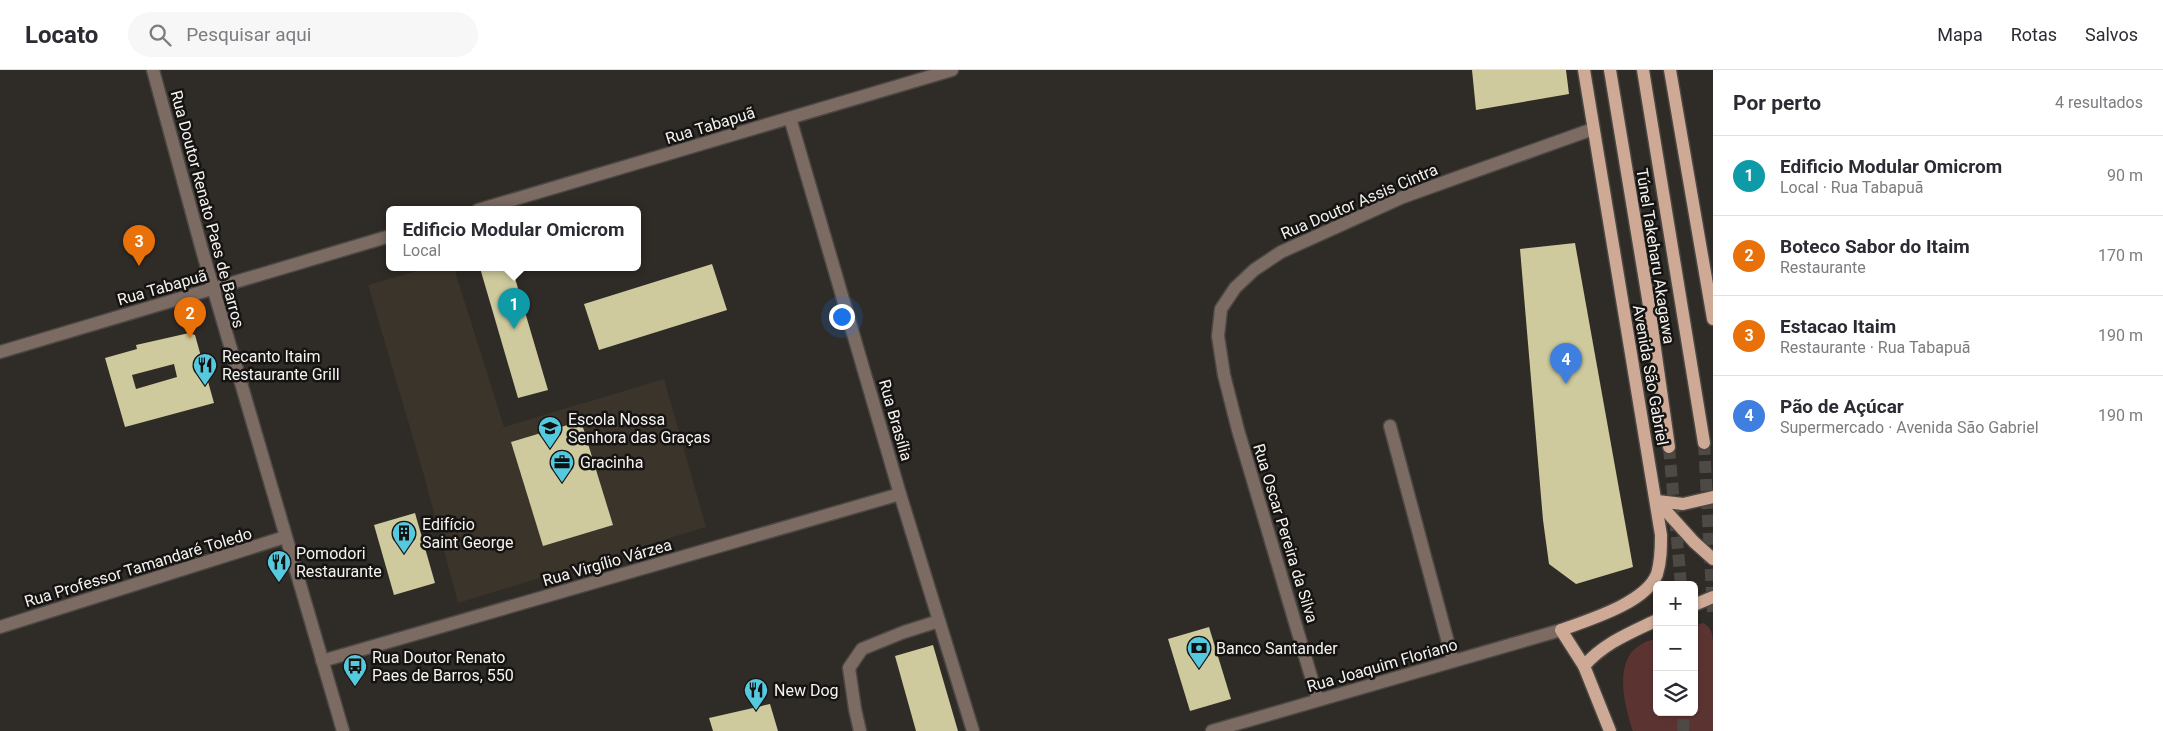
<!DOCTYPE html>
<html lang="pt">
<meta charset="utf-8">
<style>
body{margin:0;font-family:Roboto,sans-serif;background:#f7f7f7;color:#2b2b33}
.controls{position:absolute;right:15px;bottom:15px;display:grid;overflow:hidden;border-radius:8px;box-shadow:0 1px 4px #0004}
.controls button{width:45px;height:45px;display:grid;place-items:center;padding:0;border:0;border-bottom:1px solid #e1e1e2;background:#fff;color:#2b2b33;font:25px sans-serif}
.you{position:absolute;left:841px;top:246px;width:18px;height:18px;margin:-12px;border:4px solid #fff;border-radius:50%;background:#1a73e8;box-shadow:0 0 0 8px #1a73e833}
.badge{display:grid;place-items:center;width:32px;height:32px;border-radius:50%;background:#0b8043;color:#fff;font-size:16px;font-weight:700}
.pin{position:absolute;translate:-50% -41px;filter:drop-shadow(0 1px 2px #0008)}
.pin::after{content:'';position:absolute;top:26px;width:18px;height:15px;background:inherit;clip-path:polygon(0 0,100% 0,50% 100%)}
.popup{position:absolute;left:386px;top:136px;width:255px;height:65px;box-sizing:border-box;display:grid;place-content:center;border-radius:8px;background:#fff;filter:drop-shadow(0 1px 4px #0005);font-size:16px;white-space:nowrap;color:#7c7c81}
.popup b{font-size:19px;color:#2b2b33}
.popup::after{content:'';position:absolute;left:50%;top:100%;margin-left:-10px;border:10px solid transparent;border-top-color:#fff}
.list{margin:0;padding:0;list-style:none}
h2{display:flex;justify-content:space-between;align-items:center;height:65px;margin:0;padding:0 20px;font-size:21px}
h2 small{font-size:16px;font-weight:400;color:#7c7c81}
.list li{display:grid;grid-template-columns:32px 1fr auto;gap:15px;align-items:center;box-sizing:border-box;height:80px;padding:0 20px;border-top:1px solid #e1e1e2}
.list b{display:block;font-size:19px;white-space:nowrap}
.list p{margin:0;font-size:16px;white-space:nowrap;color:#7c7c81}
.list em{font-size:16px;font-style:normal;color:#7c7c81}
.icon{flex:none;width:28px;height:28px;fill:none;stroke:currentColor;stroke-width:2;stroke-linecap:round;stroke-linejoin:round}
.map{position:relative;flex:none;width:1713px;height:661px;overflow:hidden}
header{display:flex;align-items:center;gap:30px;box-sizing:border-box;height:70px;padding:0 25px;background:#fff;border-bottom:1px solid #e1e1e2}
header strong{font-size:24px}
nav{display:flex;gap:28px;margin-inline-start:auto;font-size:18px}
.search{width:350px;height:45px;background:#f7f7f7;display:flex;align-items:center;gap:12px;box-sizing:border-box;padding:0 18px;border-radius:28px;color:#7c7c81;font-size:19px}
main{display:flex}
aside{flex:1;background:#fff}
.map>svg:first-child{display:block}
</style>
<header>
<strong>Locato</strong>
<div class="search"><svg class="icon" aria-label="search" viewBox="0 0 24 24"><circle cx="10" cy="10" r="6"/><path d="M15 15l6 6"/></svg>Pesquisar aqui</div>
<nav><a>Mapa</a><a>Rotas</a><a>Salvos</a></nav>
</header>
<main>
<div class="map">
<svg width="1713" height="661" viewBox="0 0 1713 661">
<rect width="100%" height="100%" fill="#2f2b26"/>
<path fill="#3b342a" d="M427,198H454L504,357L664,309L706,457L458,533L423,402L368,215Z"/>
<path fill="#5b3432" d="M1703,553C1711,557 1712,562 1713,571V661H1633C1625,637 1612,589 1642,574C1646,571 1652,570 1657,569V642H1694V556Z"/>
<g fill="#ceca9e" fill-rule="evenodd">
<path d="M1472,0H1566L1569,24L1476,40Z"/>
<path d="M1575,173L1633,497L1576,514L1549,494L1543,450L1520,179Z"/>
<path d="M712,194L727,240L599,280L584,234Z"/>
<path d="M480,198H512L548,320L518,328Z"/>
<path d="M189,263L195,265L214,333L125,357L105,288L137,279L136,275ZM174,294L177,307L136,319L132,305Z"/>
<path d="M581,351L613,455L543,476L511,372Z"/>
<path d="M415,443L435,513L394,525L374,455Z"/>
<path d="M1209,557L1231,629L1190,641L1168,569Z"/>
<path d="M933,575L958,661H916L895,586Z"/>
<path d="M770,634L778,661H713L709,648Z"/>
</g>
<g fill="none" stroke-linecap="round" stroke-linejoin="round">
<g stroke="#4d4944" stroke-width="12" stroke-dasharray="12 6" stroke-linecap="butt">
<path d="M1704,373L1713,542"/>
<path d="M1669,377L1681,515"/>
<path d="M1683,661L1684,642"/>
</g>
<g stroke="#4b4742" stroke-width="15">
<g id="service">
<path d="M1390,356L1453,591"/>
<path d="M860,661L855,639L849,598L862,579L904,562L939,551"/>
</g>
</g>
<g stroke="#4b4742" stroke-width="15">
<g id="minor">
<path d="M790,48L900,424L973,661"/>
<path d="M0,557L285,467"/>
<path d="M322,591L900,424"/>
<path d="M1318,630L1238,360L1224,305L1218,266L1221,239L1235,218L1254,200L1281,182L1403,127L1593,59"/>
</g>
</g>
<g stroke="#4b4742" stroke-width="15">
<g id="tertiary">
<path d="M153,0L202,180L343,661"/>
<path d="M478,140L952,0"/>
<path d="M0,282L390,166"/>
<path d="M1212,661L1561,560"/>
</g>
</g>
<g stroke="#4b4742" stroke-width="15">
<g id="primary">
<path d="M1584,0L1661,465C1661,478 1661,491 1657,504C1646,533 1588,550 1561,560L1584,596L1610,661"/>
<path d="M1610,0L1648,229L1669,377"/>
<path d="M1643,0L1704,373"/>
<path d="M1670,0L1713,249"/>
<path d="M1657,431L1694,472L1713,489"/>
<path d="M1657,431L1683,434L1713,427"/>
<path d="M1694,535L1713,527"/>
<path d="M1584,596C1604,573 1630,563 1657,550"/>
</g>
</g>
<use href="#service" stroke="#7c6b62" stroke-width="12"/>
<use href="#minor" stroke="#7c6b62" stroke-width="12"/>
<use href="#tertiary" stroke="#7c6b62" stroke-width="12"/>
<use href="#primary" stroke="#cda996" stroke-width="12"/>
</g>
<defs>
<g id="restaurant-pin" transform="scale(1.25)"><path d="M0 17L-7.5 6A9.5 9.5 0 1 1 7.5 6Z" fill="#55cadf" stroke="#161412"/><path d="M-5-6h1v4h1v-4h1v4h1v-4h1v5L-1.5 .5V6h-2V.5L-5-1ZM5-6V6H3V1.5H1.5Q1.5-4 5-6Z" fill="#111"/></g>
<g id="school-pin" transform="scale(1.25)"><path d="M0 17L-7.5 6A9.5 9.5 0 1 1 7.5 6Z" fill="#55cadf" stroke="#161412"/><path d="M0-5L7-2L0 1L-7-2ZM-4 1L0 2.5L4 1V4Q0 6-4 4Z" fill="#111"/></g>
<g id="office-pin" transform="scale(1.25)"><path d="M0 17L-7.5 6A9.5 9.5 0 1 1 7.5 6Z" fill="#55cadf" stroke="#161412"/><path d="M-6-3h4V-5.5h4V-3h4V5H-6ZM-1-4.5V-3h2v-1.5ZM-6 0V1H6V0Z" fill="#111"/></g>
<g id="building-pin" transform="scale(1.25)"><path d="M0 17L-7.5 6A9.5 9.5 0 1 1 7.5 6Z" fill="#55cadf" stroke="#161412"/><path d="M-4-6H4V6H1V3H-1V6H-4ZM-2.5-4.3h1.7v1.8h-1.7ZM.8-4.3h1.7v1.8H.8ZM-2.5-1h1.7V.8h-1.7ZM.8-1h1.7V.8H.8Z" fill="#111"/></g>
<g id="bank-pin" transform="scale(1.25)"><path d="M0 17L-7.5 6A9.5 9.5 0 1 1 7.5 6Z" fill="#55cadf" stroke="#161412"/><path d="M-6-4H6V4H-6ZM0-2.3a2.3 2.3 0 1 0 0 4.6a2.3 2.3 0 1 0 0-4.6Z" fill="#111"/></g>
<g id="bus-pin" transform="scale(1.25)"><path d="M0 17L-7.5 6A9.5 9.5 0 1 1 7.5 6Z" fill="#55cadf" stroke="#161412"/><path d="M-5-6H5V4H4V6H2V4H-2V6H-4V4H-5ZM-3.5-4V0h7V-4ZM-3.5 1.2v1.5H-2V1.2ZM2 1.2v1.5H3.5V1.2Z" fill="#111"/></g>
</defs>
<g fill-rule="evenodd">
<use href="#restaurant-pin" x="205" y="295"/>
<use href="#school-pin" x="550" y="358"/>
<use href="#office-pin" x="562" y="392"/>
<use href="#building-pin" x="404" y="463"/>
<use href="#restaurant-pin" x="279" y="492"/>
<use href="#bank-pin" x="1199" y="578"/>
<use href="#bus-pin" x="355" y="596"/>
<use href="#restaurant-pin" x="756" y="620"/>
</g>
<g text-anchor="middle" stroke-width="5" stroke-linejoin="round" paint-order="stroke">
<g font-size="16" fill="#f5f3f0" stroke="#161412">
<text transform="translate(710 55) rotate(-17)" y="6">Rua Tabapuã</text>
<text transform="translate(1359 131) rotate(-23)" y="6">Rua Doutor Assis Cintra</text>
<text transform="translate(208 139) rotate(75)" y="6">Rua Doutor Renato Paes de Barros</text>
<text transform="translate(1656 186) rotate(81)" y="6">Túnel Takeharu Akagawa</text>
<text transform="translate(162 217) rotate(-16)" y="6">Rua Tabapuã</text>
<text transform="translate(1651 305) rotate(80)" y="6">Avenida São Gabriel</text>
<text transform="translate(896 350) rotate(74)" y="6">Rua Brasília</text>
<text transform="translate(1286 463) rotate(73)" y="6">Rua Oscar Pereira da Silva</text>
<text transform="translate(607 492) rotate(-16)" y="6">Rua Virgílio Várzea</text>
<text transform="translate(138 497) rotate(-17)" y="6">Rua Professor Tamandaré Toledo</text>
<text transform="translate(1382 595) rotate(-16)" y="6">Rua Joaquim Floriano</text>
</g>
<g font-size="16" fill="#f5f3f0" stroke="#161412" text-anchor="start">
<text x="222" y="292">Recanto Itaim<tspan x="222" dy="18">Restaurante Grill</tspan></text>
<text x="568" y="355">Escola Nossa<tspan x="568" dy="18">Senhora das Graças</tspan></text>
<text x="580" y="398">Gracinha</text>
<text x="422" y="460">Edifício<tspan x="422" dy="18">Saint George</tspan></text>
<text x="296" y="489">Pomodori<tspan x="296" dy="18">Restaurante</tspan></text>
<text x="1216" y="584">Banco Santander</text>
<text x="372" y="593">Rua Doutor Renato<tspan x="372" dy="18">Paes de Barros, 550</tspan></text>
<text x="774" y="626">New Dog</text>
</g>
</g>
</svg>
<div class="controls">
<button>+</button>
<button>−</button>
<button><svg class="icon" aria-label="layers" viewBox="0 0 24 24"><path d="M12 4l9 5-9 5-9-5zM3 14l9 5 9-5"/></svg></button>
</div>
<div class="you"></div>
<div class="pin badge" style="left:514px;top:259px;background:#0f9aa8">1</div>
<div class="popup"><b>Edificio Modular Omicrom</b>Local</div>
<div class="pin badge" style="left:190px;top:268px;background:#e8710a">2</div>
<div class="pin badge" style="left:139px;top:196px;background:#e8710a">3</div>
<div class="pin badge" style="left:1566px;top:314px;background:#3f7fe0">4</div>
</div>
<aside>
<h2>Por perto<small>4 resultados</small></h2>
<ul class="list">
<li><span class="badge" style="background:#0f9aa8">1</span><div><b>Edificio Modular Omicrom</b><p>Local · Rua Tabapuã</p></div><em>90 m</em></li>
<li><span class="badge" style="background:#e8710a">2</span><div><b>Boteco Sabor do Itaim</b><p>Restaurante</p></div><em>170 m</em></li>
<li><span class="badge" style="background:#e8710a">3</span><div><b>Estacao Itaim</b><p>Restaurante · Rua Tabapuã</p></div><em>190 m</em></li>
<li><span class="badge" style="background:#3f7fe0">4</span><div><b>Pão de Açúcar</b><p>Supermercado · Avenida São Gabriel</p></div><em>190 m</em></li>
</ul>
</aside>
</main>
